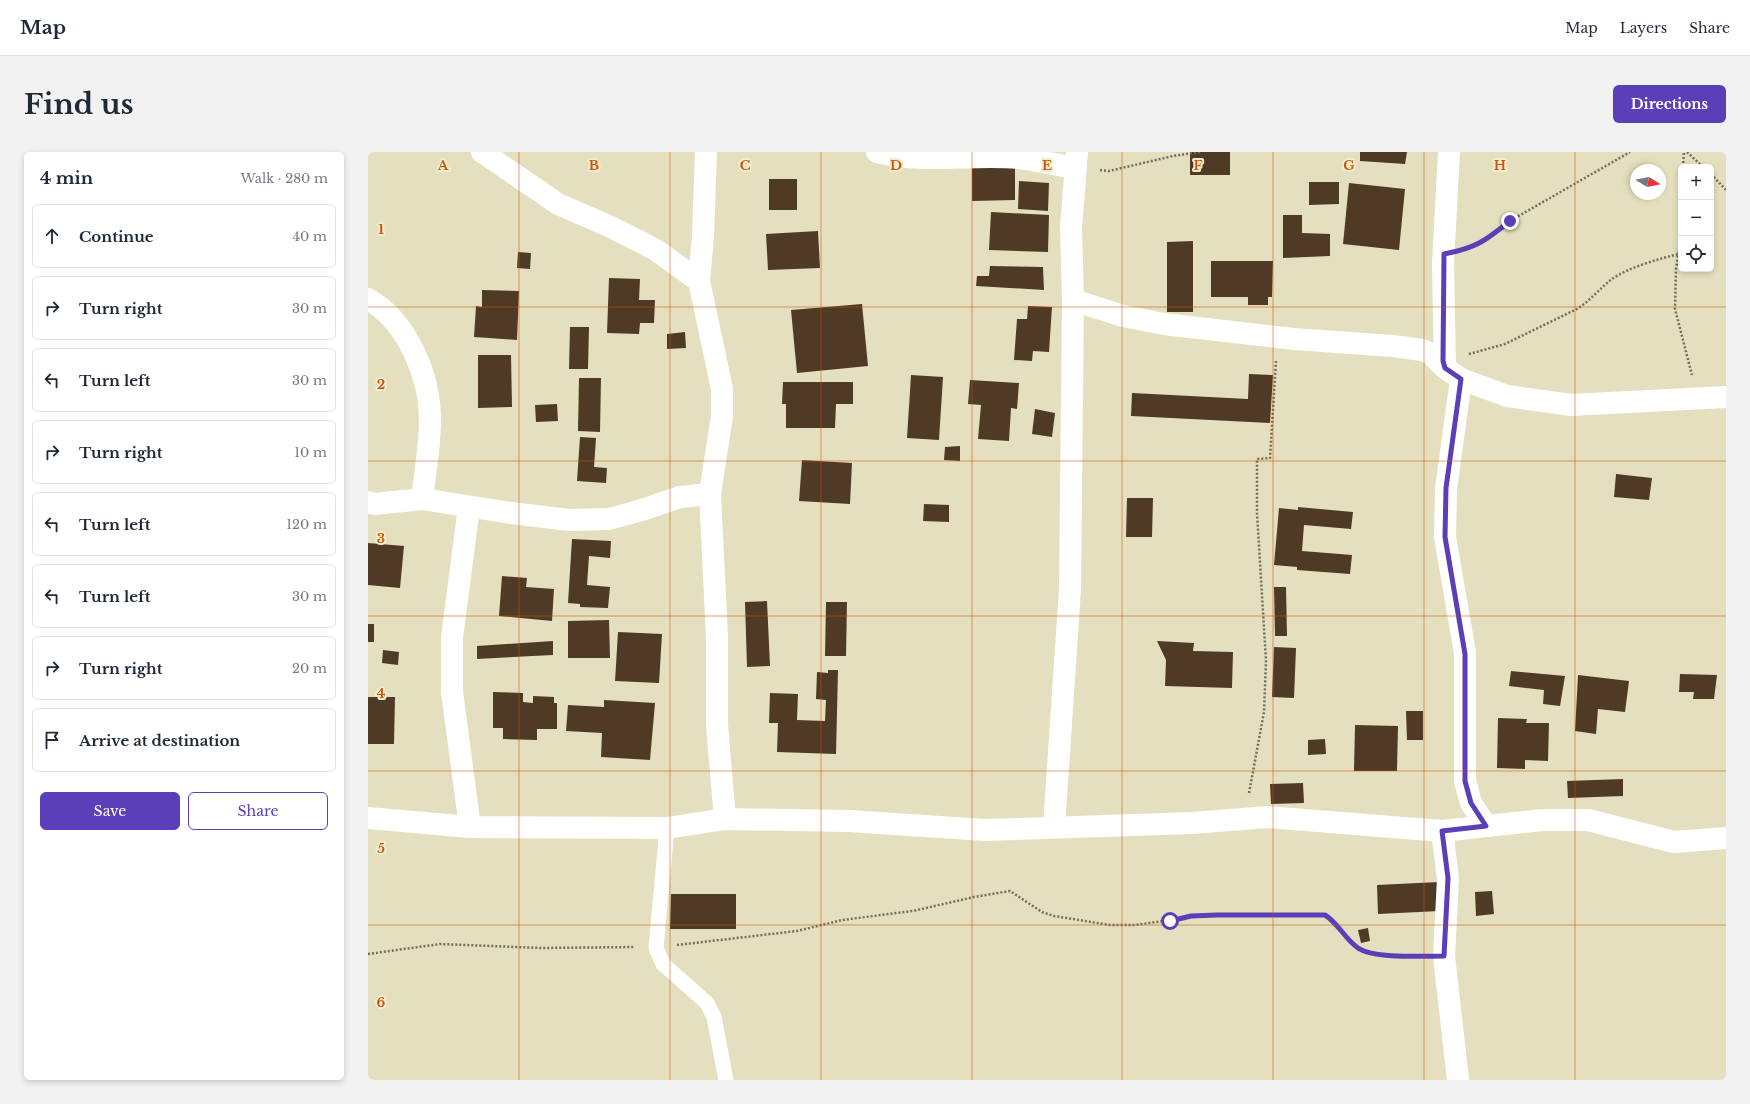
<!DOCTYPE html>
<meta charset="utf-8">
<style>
body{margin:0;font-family:"Libre Baskerville",serif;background:#f2f2f3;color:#1f2937}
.controls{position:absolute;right:12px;top:12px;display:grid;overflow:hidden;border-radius:6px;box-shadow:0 2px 6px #0003}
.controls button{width:36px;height:36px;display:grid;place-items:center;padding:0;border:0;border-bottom:1px solid #e0e1e3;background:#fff;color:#1f2937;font:20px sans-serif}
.compass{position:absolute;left:1262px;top:12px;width:36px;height:36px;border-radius:50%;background:#fff;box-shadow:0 2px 6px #0003;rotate:100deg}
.stop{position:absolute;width:12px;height:12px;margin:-9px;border:3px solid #5b3fb8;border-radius:50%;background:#fff}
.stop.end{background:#5b3fb8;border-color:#fff;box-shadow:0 1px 4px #0008}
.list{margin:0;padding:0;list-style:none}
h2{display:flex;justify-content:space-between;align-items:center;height:52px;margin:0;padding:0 16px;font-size:17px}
h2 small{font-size:13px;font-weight:400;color:#747a83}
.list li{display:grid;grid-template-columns:26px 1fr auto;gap:12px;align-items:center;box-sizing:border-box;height:64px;margin:0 8px 8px;padding:0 8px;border:1px solid #e0e1e3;border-radius:6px}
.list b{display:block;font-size:15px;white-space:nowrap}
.list em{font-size:13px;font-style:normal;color:#747a83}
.actions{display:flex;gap:8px;padding:12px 16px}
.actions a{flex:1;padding:9px 0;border:1px solid #5b3fb8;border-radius:6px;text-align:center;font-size:14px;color:#5b3fb8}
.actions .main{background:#5b3fb8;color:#fff}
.icon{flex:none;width:22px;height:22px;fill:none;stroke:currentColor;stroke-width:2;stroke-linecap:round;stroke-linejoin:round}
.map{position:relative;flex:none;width:1358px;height:928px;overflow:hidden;border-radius:6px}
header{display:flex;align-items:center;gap:24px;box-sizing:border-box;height:56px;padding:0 20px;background:#fff;border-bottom:1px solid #e0e1e3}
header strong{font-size:19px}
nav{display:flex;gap:22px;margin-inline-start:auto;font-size:14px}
.intro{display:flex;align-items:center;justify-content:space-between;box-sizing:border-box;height:96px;padding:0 24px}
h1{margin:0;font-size:28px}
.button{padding:10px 18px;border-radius:6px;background:#5b3fb8;color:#fff;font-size:14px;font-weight:700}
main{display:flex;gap:24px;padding:0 24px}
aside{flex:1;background:#fff;border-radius:6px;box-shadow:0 2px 6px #0003}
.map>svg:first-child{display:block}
</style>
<header>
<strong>Map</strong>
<nav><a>Map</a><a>Layers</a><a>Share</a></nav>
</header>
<div class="intro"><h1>Find us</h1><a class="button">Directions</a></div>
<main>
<aside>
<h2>4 min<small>Walk · 280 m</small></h2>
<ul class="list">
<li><svg class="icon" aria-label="ahead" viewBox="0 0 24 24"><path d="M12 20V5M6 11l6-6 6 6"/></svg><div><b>Continue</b></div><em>40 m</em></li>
<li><svg class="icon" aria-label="right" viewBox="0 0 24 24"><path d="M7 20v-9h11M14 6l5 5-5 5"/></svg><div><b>Turn right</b></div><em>30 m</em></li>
<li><svg class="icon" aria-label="left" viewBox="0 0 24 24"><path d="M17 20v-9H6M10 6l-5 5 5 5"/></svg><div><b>Turn left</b></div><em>30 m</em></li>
<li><svg class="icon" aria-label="right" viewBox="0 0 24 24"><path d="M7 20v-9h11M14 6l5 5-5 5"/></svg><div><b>Turn right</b></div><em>10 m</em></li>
<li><svg class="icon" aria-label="left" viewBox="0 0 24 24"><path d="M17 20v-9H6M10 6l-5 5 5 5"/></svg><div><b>Turn left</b></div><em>120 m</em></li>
<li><svg class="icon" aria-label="left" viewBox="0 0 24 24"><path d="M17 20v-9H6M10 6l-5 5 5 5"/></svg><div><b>Turn left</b></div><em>30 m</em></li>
<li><svg class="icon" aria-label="right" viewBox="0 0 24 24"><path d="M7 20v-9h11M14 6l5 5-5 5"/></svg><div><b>Turn right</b></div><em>20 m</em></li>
<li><svg class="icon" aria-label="arrive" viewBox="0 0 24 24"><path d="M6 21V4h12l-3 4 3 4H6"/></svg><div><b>Arrive at destination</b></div></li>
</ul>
<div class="actions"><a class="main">Save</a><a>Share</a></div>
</aside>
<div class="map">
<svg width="1358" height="928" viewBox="0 0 1358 928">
<rect width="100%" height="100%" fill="#e4e0bf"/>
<g fill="#4f3a25">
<rect x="822" y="0" width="40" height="23"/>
<path d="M992,0H1039L1037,12L992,9Z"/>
<path d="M647,12V48L604,49V13Z"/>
<rect x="401" y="27" width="28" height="31"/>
<path d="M651,29L681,31L680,59L650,57Z"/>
<path d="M941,30H971V52L941,53Z"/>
<path d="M981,31L1037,37L1031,98L975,92Z"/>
<path d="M623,60L681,63L680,100L621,98Z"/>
<path d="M915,63H934V81L962,82V104L915,106Z"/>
<path d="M450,79L452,116L400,118L398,82Z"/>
<path d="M825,89V160H799V90Z"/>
<path d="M150,100L163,101L162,117L149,116Z"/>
<path d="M843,109H905L904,145H900V153H880V145H843Z"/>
<path d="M622,114L675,115L676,138L608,134L609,124H621Z"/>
<path d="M241,126L272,127L271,148H287L286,171H272L271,182L239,181Z"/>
<path d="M114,138L151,139L149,188L106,185L108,154L114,155Z"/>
<path d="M494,152L500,214L429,221L423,158Z"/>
<path d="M660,154L684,155L681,200L665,199L664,209L646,208L649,167H659Z"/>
<path d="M202,175H221L220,217H201Z"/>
<path d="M317,180L318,196L299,197V182Z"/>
<path d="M110,203H143L144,255L110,256Z"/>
<path d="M881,222L905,223L902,271L763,264L764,241L880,247Z"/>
<path d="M543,223L575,225L571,288L539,286Z"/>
<path d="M211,226H233L232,280L210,279Z"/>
<path d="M602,228L651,231L649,257L643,256L641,289L610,287L613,253L600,252Z"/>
<path d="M415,230H485V252H468L467,276H418V252H414Z"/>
<path d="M189,252L190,269L168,270L167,253Z"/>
<path d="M667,257L687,261L684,285L664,282Z"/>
<path d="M212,285L228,286L226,315L239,316L238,331L209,329Z"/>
<path d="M592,294V309L576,308L577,295Z"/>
<path d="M434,308L484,311L482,352L431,349Z"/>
<path d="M1248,322L1284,326L1281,348L1246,345Z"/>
<path d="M759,346H785L784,385H758Z"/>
<path d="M556,352L581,353V370L555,369Z"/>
<path d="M930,355L985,360L983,377L936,373L934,399L984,403L982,422L929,418V415L906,413L911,356L930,358Z"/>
<path d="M204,387L243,389L242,406L221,404L219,433L242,435L240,456L212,455V452L200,451Z"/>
<path d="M0,391L36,394L32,436L0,433Z"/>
<path d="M134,424L159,426L158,435L186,437L184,469L131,464Z"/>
<path d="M906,435H918L919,484H907Z"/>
<path d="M399,449L402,514L379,515L377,450Z"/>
<path d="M458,450H479L478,504H457Z"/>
<path d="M241,468L242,506H200V469Z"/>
<rect x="0" y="472" width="6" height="18"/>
<path d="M250,480L294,482L291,531L247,529Z"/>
<path d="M185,489V503L109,507V494Z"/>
<path d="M789,489L826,491L825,499L865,500L864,536L797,534L798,508Z"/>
<path d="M906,495L928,496L926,546L904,545Z"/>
<path d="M15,498L31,500L30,513L14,511Z"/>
<path d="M460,518H470L468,602L409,600L410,571H401L402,541L430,542L429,568L457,569L458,548L448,547L449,520L460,521Z"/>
<path d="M1143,519L1197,524L1192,554L1175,552L1176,538L1141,534Z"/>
<path d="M1312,522L1349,523L1346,547H1325L1326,540H1311Z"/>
<path d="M1210,523L1261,529L1257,560L1230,557L1228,582L1207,579Z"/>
<path d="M125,540L155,541V550L165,551V544L186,545V551H189V577H169V588L135,587V576H125Z"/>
<path d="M0,545H27L26,592H0Z"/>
<path d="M236,548L287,551L282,608L233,605L234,581L198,579L200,553L236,555Z"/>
<path d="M1038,559H1055V588H1039Z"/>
<path d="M1130,566L1159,567L1158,571H1181L1180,609L1157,608V617L1129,616Z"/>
<path d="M987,573L1030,574L1029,619H986Z"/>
<path d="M957,587L958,602L940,603V588Z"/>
<path d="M1255,627V644L1200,646L1199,629Z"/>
<path d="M935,631L936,651L903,652L902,632Z"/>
<path d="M1071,730L1072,759L1010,762L1009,733Z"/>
<path d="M1124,739L1126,762L1108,764L1107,740Z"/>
<path d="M303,742H368V777H302Z"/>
<path d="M1000,776L1002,789L993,791L990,778Z"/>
</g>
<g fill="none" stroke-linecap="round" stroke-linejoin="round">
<g stroke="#716e59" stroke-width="2.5" stroke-dasharray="2 2" stroke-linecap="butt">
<path d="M1319,0L1335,15"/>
<path d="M1315,15L1316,0"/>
<path d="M732,18L741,19L805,4L832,0"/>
<path d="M1343,22L1358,38"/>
<path d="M1313,84L1308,117L1307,157L1324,223"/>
<path d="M1100,97L1120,87L1142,69L1262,0"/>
<path d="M1101,202L1137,192L1209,157C1223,148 1232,136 1244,127C1259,116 1293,106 1311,102"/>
<path d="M881,641L896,560L898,509L889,361V307L902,306L908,209"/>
<path d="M309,793L429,779L474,768L545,759L606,745L642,739L674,760L686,764L742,773H767L823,765L849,763H957L964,767L977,784L990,797L1010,802L1052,804"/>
<path d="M0,802L72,792L173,796L267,795"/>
<path d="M0,927L1,928"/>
</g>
<path stroke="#fff" stroke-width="15" d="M299,676L288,796L295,812L339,851L346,865L358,928"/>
<g stroke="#fff" stroke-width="22">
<path d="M114,0L190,52L243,75L288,98L331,129"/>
<path d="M338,0L335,84L331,129L354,237V264L342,342L349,485V573L357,667"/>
<path d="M509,0C556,12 603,2 650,6C669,8 689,13 708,16"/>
<path d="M709,0L703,75L705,148L755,164L796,172L926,187L1025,194L1054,198L1062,201L1077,216L1093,227L1139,244L1203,253L1358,245"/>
<path d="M0,147C39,169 62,224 62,268C62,294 57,321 54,347"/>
<path d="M1077,216L1075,112L1081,0"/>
<path d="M1093,227L1078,337L1077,385L1097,501V629L1103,651L1118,674"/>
<path d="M0,350L7,352L54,347L143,361L202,368L241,367L274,358L312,345L342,342"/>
<path d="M101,355L84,486V540L102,675"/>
<path d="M0,666L102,675L299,676L357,667L481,669L617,678L824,671L900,665L1074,679L1174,668H1220L1306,690L1358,686"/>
<path d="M686,675L702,437L705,148"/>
<path d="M1074,679L1080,726L1076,804L1090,928"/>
</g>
</g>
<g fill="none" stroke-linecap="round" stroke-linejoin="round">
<path stroke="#5b3fb8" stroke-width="5" d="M802,769L823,764L849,763H957C970,771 977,787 990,796C1006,807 1055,804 1076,804L1080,726L1074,679L1118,674L1103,651L1097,629V502L1077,385L1078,336L1093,227L1077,216L1075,209L1076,102C1108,96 1117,89 1142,69"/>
</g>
<path fill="none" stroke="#d2520b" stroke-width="1" stroke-opacity="0.55" d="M151,0V928M302,0V928M453,0V928M604,0V928M754,0V928M905,0V928M1056,0V928M1207,0V928M0,155H1358M0,309H1358M0,464H1358M0,619H1358M0,773H1358"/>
<g font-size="13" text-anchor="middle" font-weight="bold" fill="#d2520b" stroke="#f1edcc" stroke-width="4" stroke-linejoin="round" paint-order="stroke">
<text x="75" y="18">A</text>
<text x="226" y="18">B</text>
<text x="377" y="18">C</text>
<text x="528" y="18">D</text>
<text x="679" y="18">E</text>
<text x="830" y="18">F</text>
<text x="981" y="18">G</text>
<text x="1132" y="18">H</text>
<text x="13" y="82">1</text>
<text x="13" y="237">2</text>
<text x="13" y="391">3</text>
<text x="13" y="546">4</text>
<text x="13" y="701">5</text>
<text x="13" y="855">6</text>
</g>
</svg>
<div class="controls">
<button>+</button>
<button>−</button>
<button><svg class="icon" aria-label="locate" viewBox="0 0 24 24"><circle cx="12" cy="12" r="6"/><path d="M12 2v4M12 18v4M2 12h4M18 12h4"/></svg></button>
</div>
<svg class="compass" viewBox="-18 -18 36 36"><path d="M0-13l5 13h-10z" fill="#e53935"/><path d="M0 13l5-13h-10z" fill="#747a83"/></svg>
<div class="stop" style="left:802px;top:769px"></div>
<div class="stop end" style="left:1142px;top:69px"></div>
</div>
</main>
